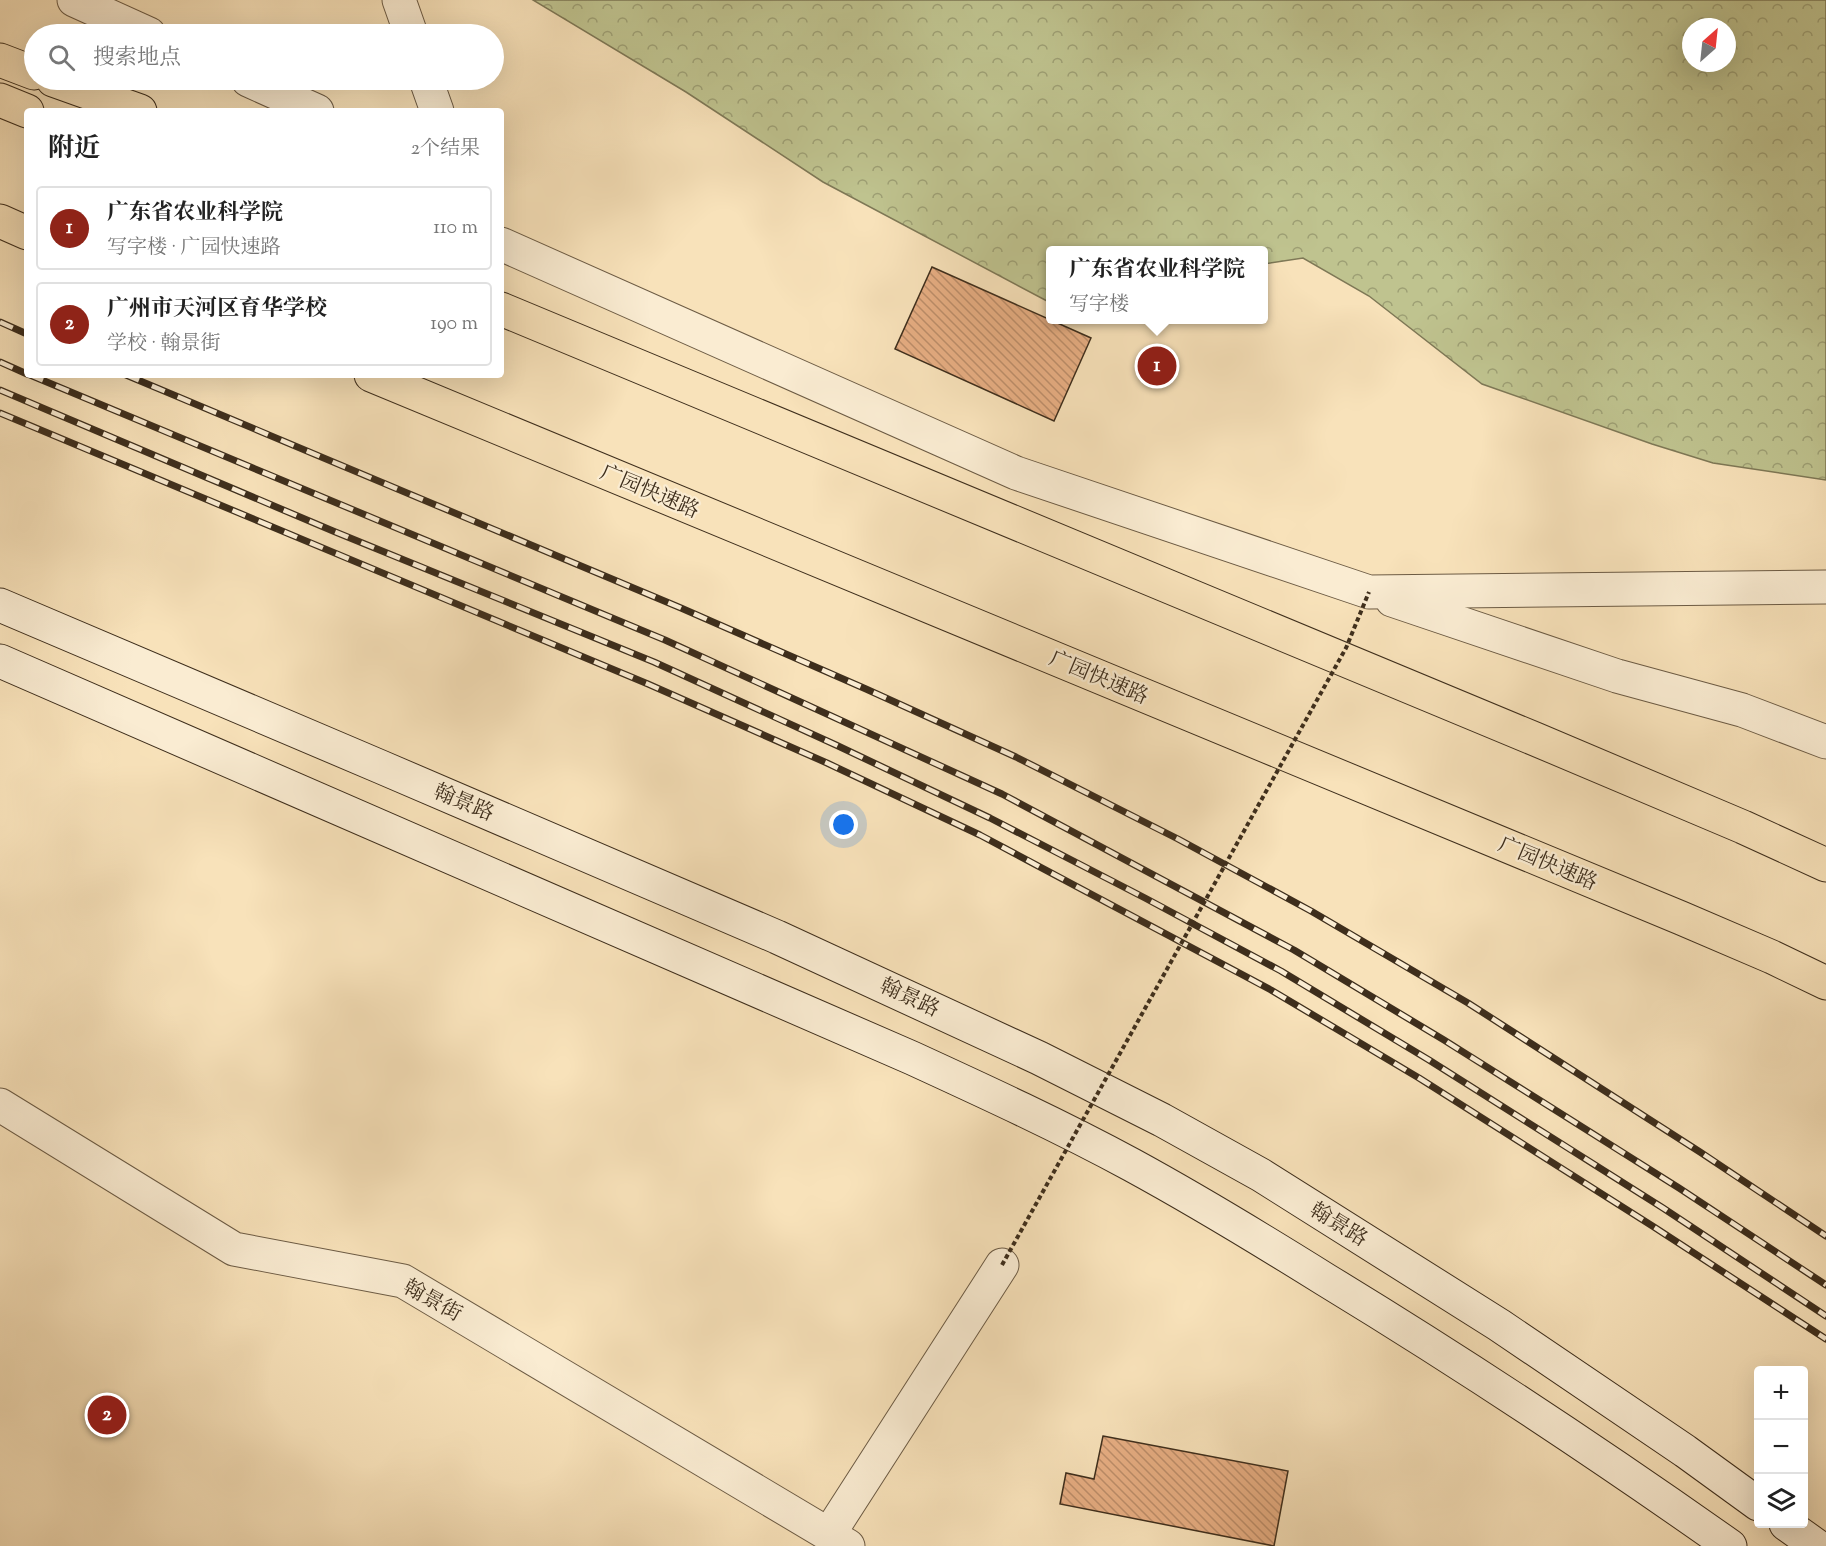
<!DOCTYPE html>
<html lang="zh">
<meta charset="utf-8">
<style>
body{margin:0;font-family:"Sorts Mill Goudy","Noto Serif SC",serif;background:#f2f2f2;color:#222}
.controls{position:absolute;right:18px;bottom:18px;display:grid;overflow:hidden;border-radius:6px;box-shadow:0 6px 24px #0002}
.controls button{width:54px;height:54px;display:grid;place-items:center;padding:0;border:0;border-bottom:2px solid #e0e0e0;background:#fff;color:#222;font:30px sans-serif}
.compass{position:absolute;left:1682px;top:18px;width:54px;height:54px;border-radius:50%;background:#fff;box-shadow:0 6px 24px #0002;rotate:27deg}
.you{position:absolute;left:844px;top:825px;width:21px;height:21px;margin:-15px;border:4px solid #fff;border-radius:50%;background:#1a73e8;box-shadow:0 0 0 9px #1a73e833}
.badge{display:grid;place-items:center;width:39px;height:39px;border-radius:50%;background:#8f2418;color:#fff;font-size:20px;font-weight:700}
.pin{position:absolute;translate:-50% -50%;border:3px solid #fff;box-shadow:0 2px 6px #0006}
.popup{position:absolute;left:1046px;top:246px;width:222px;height:78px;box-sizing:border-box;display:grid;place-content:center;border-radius:6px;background:#fff;filter:drop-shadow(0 2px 4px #0005);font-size:20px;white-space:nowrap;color:#767676}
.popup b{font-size:22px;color:#222}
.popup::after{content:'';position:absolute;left:50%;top:100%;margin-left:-12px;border:12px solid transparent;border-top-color:#fff}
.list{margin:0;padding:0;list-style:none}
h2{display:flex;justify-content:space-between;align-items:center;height:78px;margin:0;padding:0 24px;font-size:26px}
h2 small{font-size:20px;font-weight:400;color:#767676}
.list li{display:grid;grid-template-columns:39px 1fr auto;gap:18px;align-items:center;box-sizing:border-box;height:84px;margin:0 12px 12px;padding:0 12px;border:2px solid #e0e0e0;border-radius:6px}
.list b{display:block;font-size:22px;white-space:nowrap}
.list p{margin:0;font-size:20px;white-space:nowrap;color:#767676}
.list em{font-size:20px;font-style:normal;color:#767676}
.icon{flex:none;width:33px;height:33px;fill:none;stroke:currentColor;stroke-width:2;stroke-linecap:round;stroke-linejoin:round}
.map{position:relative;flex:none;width:1826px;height:1546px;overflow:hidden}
.search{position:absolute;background:#fff;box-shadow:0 6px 24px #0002;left:24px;top:24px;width:480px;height:66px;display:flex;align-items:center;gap:15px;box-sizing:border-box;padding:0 21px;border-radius:33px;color:#767676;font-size:22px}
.panel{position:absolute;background:#fff;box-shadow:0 6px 24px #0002;left:24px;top:108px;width:480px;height:270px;border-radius:6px}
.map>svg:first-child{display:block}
</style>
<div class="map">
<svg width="1826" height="1546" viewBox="0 0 1826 1546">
<defs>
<pattern id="forest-crowns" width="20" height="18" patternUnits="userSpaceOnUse" patternTransform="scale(1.5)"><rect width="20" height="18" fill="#bfc38f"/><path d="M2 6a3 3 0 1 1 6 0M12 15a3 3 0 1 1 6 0" fill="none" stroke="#9d9f74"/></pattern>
<pattern id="building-back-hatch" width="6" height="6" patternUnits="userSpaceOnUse" patternTransform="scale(1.5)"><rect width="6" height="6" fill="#e7ae83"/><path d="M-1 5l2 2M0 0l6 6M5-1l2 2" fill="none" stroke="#bd8e6a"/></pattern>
</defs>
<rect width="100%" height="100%" fill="#f8e2ba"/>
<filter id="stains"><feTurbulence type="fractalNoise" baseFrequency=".00333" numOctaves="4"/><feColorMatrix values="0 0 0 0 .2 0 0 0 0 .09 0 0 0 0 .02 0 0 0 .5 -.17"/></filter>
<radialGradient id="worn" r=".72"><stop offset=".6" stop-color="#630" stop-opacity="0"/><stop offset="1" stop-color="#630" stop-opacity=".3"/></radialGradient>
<path fill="url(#forest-crowns)" stroke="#7e7856" stroke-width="1.5" fill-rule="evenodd" d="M533,0H1826V480L1713,463L1652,444L1482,384L1369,296L1303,258L1264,264V250H1050V302L1047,301L823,182L686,92ZM1691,27H1727V63H1691Z"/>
<g fill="url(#building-back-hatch)" stroke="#3e2e1c" stroke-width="1.5">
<path d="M932,267L1091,338L1054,421L895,349Z"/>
<path d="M1103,1436L1288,1471L1274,1546L1060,1504L1066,1473L1094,1479Z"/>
</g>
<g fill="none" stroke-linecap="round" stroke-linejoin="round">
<g stroke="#6c5b44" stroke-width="35">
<g id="street">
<path d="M74,0L149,34"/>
<path d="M399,0L411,34"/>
<path d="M248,80L317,111"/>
<path d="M426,80L437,111"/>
<path d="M501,244L1016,473L1369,592L1826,587"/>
<path d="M1392,600L1617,676L1742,710L1826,742"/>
<path d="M0,1105L234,1249L403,1281L848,1546"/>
<path d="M829,1534L1002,1265"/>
</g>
</g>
<g stroke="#3e2e1c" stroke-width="35">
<g id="secondary">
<path d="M0,605L381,767L777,937L1039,1058L1162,1120L1261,1175L1499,1325L1685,1451L1758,1504"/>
<path d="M0,661L912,1058C986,1092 1060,1126 1132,1165C1198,1201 1262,1240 1326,1280C1464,1364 1598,1453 1730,1546"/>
<path d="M1786,1524L1817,1546"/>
</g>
</g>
<g stroke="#3e2e1c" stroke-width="35">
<g id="highway">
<path d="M0,60L34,73"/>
<path d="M53,80L140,111"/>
<path d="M0,100L27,111"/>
<path d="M0,221L27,233"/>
<path d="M501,309L1535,739L1743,827L1826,865"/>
<path d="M371,375L1681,918L1772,957L1826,983"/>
</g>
</g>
<use href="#street" stroke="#faecd2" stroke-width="33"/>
<use href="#secondary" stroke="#faecd2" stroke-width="33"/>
<use href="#highway" stroke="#f8e2ba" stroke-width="33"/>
<g stroke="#3e2e1c" stroke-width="7">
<g id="rail">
<path d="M0,322L27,334"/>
<path d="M0,362L27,374"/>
<path d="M30,375L665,640L1002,794L1294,950L1444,1040L1679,1188L1826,1285"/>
<path d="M126,375L681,608L866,689L1016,757L1178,839L1311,911L1468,1003L1700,1152L1826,1236"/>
<path d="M0,390L333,531L654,662L836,745L990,818L1145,898L1281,971L1429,1060L1663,1208L1826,1316"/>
<path d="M0,413L648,684L827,763L980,835L1271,990L1419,1078L1654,1227L1826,1339"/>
</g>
</g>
<use href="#rail" stroke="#faecd2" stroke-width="4.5" stroke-dasharray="14" stroke-linecap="butt"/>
<path stroke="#3e2e1c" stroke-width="4" stroke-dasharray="4.5 3" stroke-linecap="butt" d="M1002,1265L1346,648L1369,592"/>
</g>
<g text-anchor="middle" stroke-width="4.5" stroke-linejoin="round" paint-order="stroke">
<g font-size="21" fill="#3e2e1c" stroke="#faecd2">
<text transform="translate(650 491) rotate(23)" y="7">广园快速路</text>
<text transform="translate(1099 677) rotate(23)" y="7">广园快速路</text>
<text transform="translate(464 802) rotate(23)" y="7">翰景路</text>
<text transform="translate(1548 863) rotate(23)" y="7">广园快速路</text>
<text transform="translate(910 997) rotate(25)" y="7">翰景路</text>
<text transform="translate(1339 1224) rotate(32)" y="7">翰景路</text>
<text transform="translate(433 1300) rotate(29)" y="7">翰景街</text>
</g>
</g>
<rect width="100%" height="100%" filter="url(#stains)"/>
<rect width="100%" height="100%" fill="url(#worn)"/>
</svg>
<div class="controls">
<button>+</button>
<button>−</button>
<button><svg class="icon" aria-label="layers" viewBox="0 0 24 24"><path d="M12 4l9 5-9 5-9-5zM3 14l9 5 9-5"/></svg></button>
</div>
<svg class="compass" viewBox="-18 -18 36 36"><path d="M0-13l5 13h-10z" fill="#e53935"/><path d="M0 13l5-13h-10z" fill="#767676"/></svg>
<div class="you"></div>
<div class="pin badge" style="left:1157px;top:366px">1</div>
<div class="popup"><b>广东省农业科学院</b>写字楼</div>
<div class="pin badge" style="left:107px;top:1415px">2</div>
<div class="search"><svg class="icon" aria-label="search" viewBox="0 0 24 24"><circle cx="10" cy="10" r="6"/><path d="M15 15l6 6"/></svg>搜索地点</div>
<section class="panel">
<h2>附近<small>2个结果</small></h2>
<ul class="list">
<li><span class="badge">1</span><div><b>广东省农业科学院</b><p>写字楼 · 广园快速路</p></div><em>110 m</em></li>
<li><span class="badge">2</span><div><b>广州市天河区育华学校</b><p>学校 · 翰景街</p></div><em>190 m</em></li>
</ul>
</section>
</div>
